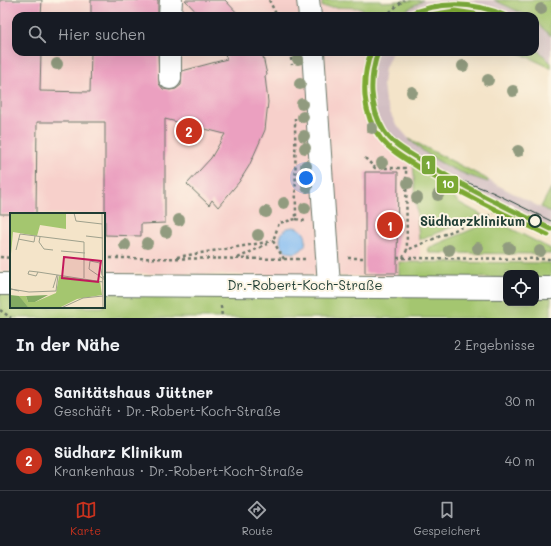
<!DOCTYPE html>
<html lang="de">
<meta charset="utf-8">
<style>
body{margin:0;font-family:Mali,sans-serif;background:#20242c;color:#f1f3f6}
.controls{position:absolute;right:12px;bottom:12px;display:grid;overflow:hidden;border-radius:8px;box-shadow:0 4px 16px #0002}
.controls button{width:36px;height:36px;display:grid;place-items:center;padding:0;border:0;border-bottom:1px solid #363941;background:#171b24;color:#f1f3f6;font:20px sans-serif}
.you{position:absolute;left:306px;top:178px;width:14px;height:14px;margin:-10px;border:3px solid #fff;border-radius:50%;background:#1a73e8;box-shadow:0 0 0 6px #1a73e833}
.badge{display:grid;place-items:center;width:26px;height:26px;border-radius:50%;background:#c8321e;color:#fff;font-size:13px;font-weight:700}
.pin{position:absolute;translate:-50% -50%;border:2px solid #fff;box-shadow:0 1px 4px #0006}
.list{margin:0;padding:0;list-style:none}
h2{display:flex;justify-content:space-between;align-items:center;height:52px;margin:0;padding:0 16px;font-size:17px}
h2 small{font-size:13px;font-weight:400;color:#9ea1a6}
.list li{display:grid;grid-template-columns:26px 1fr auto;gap:12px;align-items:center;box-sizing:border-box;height:60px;padding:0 16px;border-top:1px solid #363941}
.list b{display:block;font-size:15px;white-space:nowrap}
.list p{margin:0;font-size:13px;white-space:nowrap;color:#9ea1a6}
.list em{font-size:13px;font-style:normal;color:#9ea1a6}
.icon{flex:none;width:22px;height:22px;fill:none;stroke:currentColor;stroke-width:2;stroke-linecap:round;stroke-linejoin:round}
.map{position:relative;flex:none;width:551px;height:318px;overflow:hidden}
.search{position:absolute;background:#171b24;box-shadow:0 4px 16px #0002;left:12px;right:12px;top:12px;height:44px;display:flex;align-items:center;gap:10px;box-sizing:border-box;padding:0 14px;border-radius:12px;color:#9ea1a6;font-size:15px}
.sheet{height:172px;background:#171b24}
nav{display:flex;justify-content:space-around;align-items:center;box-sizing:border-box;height:56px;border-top:1px solid #363941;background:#171b24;font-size:11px;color:#9ea1a6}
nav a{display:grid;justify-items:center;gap:2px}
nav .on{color:#c8321e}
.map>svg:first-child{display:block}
</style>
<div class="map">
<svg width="551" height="318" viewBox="0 0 551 318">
<rect width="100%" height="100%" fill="#fcf5e5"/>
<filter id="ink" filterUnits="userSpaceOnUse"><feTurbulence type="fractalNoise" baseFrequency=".025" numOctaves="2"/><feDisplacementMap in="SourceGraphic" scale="8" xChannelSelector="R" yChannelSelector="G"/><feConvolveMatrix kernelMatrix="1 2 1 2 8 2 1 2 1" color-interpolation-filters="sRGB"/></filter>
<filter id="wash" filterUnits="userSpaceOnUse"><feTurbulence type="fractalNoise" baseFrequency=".012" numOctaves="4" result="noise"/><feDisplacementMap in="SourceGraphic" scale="16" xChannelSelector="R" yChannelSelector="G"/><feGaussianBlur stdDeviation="0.9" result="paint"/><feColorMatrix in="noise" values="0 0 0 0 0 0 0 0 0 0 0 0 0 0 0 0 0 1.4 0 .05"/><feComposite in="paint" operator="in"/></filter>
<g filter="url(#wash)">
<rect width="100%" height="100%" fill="#f4e4c9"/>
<path fill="#f7d0cb" d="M0,0H322V7L362,8L363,16H16V52H365L367,90L383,139L413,163L422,277L104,273V214H11V272H0Z"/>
<g fill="#d2bec2">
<path d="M423,0H494L528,16H468L458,11L442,13L443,16H396Z"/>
<path d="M535,21L551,36V63L540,52L535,49Z"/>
<path d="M371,52H392L385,68L383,84L385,101L395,123L409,139L421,150L488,182V180L551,213V232L456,183L454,186L413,163L383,139L374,123L367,90L366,74Z"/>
</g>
<g fill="#a4c66f" stroke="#628252">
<path d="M322,0H380L381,2L423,0L396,16H363L362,8L322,7Z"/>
<path d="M494,0H551V36L535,21V16H528Z"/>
<path d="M535,49L540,52L551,63V68L517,52H535Z"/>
<path d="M409,139L485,178L488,180V182C456,172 434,162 409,139Z"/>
<path d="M413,163L454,186L452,194L458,202L482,215L419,240Z"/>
<path d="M551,188V213L541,207Z"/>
<path d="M494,220L551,249V254L429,253L428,248Z"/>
<path d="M399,262L551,263V278H536V273H506V278L399,277Z"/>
<path d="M0,293H11V307H104V293L506,297V303H536V297H551V318H0Z"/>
</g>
<circle fill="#82bbf3" stroke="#507c94" cx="293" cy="240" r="13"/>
<g id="blocks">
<g fill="#eba0c0">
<path d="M0,0H42L41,16H16V52H41L40,91L90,92L91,52H158L159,84L163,89L170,90L176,89L181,85L182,71L227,59L224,52H262L267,75L265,76L268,102L265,130L249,166L239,182L218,207L212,200L209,205L187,184L211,158L225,134L165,119V223L141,224V236L105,235V122H37L36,214H0Z"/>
<rect x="91" y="0" width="67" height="16"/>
<path d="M185,0H225L240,16H200Z"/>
<path d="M365,172H398L397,273H365Z"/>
</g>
</g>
</g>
<g filter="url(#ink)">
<use href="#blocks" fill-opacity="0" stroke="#6a7768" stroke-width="1"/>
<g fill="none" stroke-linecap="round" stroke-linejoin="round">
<g stroke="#6a7768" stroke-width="24">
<g id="minor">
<path d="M308,0L310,16"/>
<path d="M170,16L171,0"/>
<path d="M313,52L329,285"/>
<path d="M170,78V52"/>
<path d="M0,284H11"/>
<path d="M104,285L506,288"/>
<path d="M536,288H551"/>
</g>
</g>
<g stroke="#6a7768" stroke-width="2.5" stroke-dasharray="3 3" stroke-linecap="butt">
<path d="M269,0L277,16"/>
<path d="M385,16L404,0"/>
<path d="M290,52L292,65"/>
<path d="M365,158L375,168H406L407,250"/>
<path d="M296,219L305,221"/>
<path d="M0,257L11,258"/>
<path d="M177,257L273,241"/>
<path d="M104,258L307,259"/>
<path d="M238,258L269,243"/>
<path d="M348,258H365"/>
<path d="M397,258H403L407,250L493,214"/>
<path d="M403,258L551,259"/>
<path d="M284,259L273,241L279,223L296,219L295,118"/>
<path d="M221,306L222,318"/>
<path d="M0,310L11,318"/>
</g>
<use href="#minor" stroke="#fff" stroke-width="22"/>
<path stroke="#1f3d34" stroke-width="1" d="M437,171L492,192L551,221"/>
<g stroke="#fcf5e5" stroke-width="8">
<g id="tram-1">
<path d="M405,16C439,1 472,1 506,16"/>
<path d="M378,52C369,78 369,107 384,131C393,145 409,153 422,161C463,187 507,208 551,229"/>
</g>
</g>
<g stroke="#fcf5e5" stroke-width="8">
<g id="tram-2">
<path d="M424,16L455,11L487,16"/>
<path d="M371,52C361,80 362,115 381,139C391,151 405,159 418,167C460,193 504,214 548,235"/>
</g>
</g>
<use href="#tram-1" stroke="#78a738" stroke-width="5"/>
<use href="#tram-2" stroke="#7ba932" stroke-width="5"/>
</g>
<g fill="#919b7f">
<circle cx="541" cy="9" r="6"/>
<circle cx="298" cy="59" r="6"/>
<circle cx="57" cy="64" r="6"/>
<circle cx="463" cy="66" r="6"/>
<circle cx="488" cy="80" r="6"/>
<circle cx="300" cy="84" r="6"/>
<circle cx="513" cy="91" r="6"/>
<circle cx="412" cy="92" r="6"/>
<circle cx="302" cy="104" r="6"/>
<circle cx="303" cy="117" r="6"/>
<circle cx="372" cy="128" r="6"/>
<circle cx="304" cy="136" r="6"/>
<circle cx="305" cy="148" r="6"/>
<circle cx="518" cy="151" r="6"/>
<circle cx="382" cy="163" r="6"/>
<circle cx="306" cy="166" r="6"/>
<circle cx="408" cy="183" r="6"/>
<circle cx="307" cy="187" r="6"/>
<circle cx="438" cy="195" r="6"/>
<circle cx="417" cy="198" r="6"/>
<circle cx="284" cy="203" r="6"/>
<circle cx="305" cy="208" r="6"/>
<circle cx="266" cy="212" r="6"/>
<circle cx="179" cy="220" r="6"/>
<circle cx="166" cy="232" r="6"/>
<circle cx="258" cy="235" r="6"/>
<circle cx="147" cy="243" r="6"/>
<circle cx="125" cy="245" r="6"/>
<circle cx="478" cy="248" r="6"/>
<circle cx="509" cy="248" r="6"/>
<circle cx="449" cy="250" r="6"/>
<circle cx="540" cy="251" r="6"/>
</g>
</g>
<circle fill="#fcf5e5" stroke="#1f3d34" stroke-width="2" cx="535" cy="221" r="6"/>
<g text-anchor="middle" stroke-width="4" stroke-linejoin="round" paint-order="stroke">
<g font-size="13" font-weight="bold" fill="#1f3d34" stroke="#fcf5e5" text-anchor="end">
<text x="525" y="226">Südharzklinikum</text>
</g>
<g font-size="13" fill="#1f3d34" stroke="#fcf5e5">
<text x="305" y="290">Dr.-Robert-Koch-Straße</text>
</g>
</g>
<g transform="translate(10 213)">
<rect width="95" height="95" fill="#f4e4c9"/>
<path d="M0,0H56V16L30,12L27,23L3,19L0,52ZM49,63L90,68L92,82L67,86L49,95H19L11,86L9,83H16L18,89H25L46,80Z" fill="#a4c66f"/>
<path d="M0,82L9,83L19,95H0ZM38,82L25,89H18L16,83Z" fill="#83ab62"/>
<path fill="none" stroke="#9fa18d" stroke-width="1" d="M64,0L66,8L92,11M92,0L93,95M76,23L93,25M30,24L29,29L34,36L43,37M8,26L24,29L25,23M6,37L10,21L74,29V65M51,38L75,40M28,59L19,58L18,61L26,63L28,59L93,69M95,66L92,62L90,50L80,48L79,56L95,67M43,75L47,62M9,78L1,76L19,79L46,78L48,62M51,95L73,85L93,83"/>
<path fill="#c2185b" fill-opacity="0.15" stroke="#c2185b" stroke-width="2" d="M54,44L91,48L88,69L52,65Z"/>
<rect width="95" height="95" fill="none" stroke="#1f3d34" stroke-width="2"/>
</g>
<g stroke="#fcf5e5" stroke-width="1.5">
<rect x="421" y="155" width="15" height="20" rx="4" fill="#78a738"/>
<rect x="436" y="175" width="23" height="19" rx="4" fill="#7ba932"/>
</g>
<g font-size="11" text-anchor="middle" font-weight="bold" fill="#fff">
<text x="428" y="169">1</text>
<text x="448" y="188">10</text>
</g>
</svg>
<div class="controls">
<button><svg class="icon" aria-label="locate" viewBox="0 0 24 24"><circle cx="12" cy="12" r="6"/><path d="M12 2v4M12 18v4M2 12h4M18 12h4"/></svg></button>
</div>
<div class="you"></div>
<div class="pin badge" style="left:390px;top:225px">1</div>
<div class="pin badge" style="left:189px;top:131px">2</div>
<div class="search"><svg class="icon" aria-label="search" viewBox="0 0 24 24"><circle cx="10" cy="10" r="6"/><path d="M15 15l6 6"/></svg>Hier suchen</div>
</div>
<section class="sheet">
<h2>In der Nähe<small>2 Ergebnisse</small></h2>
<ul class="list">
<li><span class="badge">1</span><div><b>Sanitätshaus Jüttner</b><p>Geschäft · Dr.-Robert-Koch-Straße</p></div><em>30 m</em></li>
<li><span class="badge">2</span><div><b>Südharz Klinikum</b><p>Krankenhaus · Dr.-Robert-Koch-Straße</p></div><em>40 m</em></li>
</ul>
</section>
<nav>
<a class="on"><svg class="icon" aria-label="map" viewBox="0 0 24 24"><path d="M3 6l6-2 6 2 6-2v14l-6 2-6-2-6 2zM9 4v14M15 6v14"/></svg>Karte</a>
<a><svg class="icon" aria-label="directions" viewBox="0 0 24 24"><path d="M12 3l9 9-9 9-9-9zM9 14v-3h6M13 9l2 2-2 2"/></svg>Route</a>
<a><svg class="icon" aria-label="saved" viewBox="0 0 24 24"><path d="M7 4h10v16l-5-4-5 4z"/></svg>Gespeichert</a>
</nav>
